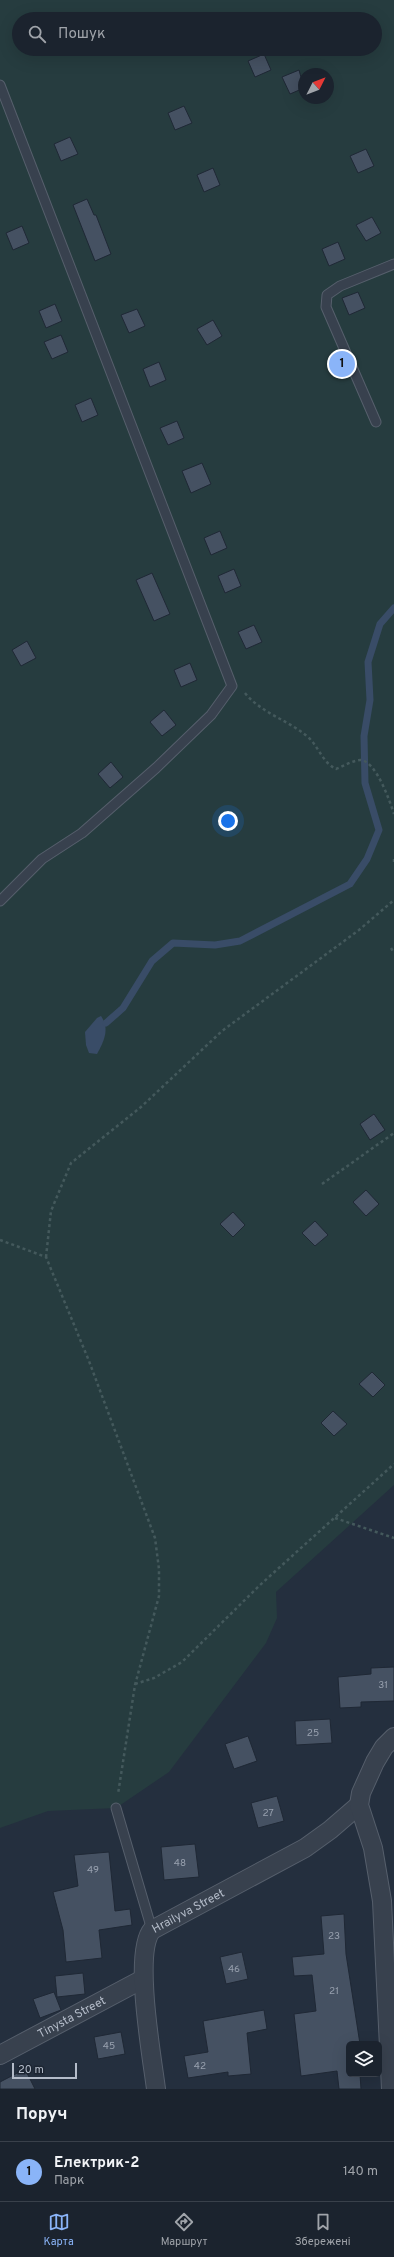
<!DOCTYPE html>
<html lang="uk">
<meta charset="utf-8">
<style>
body{margin:0;font-family:Overpass,sans-serif;background:#242b36;color:#f1f3f6}
.controls{position:absolute;right:12px;bottom:12px;display:grid;overflow:hidden;border-radius:6px;box-shadow:0 4px 16px #0002}
.controls button{width:36px;height:36px;display:grid;place-items:center;padding:0;border:0;border-bottom:1px solid #39404a;background:#1b232e;color:#f1f3f6;font:20px sans-serif}
.compass{position:absolute;left:298px;top:68px;width:36px;height:36px;border-radius:50%;background:#1b232e;box-shadow:0 4px 16px #0002;rotate:48deg}
.scale{position:absolute;left:12px;bottom:10px;width:65px;box-sizing:border-box;padding-left:4px;border:2px solid #b4bcc9;border-top:0;font-size:11px;line-height:14px;white-space:nowrap;color:#b4bcc9;-webkit-text-stroke:3px #1d2633;paint-order:stroke}
.you{position:absolute;left:228px;top:821px;width:14px;height:14px;margin:-10px;border:3px solid #fff;border-radius:50%;background:#1a73e8;box-shadow:0 0 0 6px #1a73e833}
.badge{display:grid;place-items:center;width:26px;height:26px;border-radius:50%;background:#8ab4f8;color:#111;font-size:13px;font-weight:700}
.pin{position:absolute;translate:-50% -50%;border:2px solid #fff;box-shadow:0 1px 4px #0006}
.list{margin:0;padding:0;list-style:none}
h2{display:flex;justify-content:space-between;align-items:center;height:52px;margin:0;padding:0 16px;font-size:17px}
h2 small{font-size:13px;font-weight:400;color:#a0a4aa}
.list li{display:grid;grid-template-columns:26px 1fr auto;gap:12px;align-items:center;box-sizing:border-box;height:60px;padding:0 16px;border-top:1px solid #39404a}
.list b{display:block;font-size:15px;white-space:nowrap}
.list p{margin:0;font-size:13px;white-space:nowrap;color:#a0a4aa}
.list em{font-size:13px;font-style:normal;color:#a0a4aa}
.icon{flex:none;width:22px;height:22px;fill:none;stroke:currentColor;stroke-width:2;stroke-linecap:round;stroke-linejoin:round}
.map{position:relative;flex:none;width:394px;height:2089px;overflow:hidden}
.search{position:absolute;background:#1b232e;box-shadow:0 4px 16px #0002;left:12px;right:12px;top:12px;height:44px;display:flex;align-items:center;gap:10px;box-sizing:border-box;padding:0 14px;border-radius:22px;color:#a0a4aa;font-size:15px}
.sheet{height:112px;background:#1b232e}
nav{display:flex;justify-content:space-around;align-items:center;box-sizing:border-box;height:56px;border-top:1px solid #39404a;background:#1b232e;font-size:11px;color:#a0a4aa}
nav a{display:grid;justify-items:center;gap:2px}
nav .on{color:#8ab4f8}
.map>svg:first-child{display:block}
</style>
<div class="map">
<svg width="394" height="2089" viewBox="0 0 394 2089">
<rect width="100%" height="100%" fill="#242f3e"/>
<path fill="#263c3f" fill-rule="evenodd" d="M0,0H394V1485L276,1592L277,1618L266,1643L169,1772L116,1808L48,1811L0,1828ZM19,19H375V49H19ZM304,74H328V98H304Z"/>
<path fill="#394c67" d="M101,1016C110,1029 104,1041 97,1054L89,1053L86,1045L85,1032L97,1018Z"/>
<g fill="none" stroke-linecap="round" stroke-linejoin="round">
<path stroke="#394c67" stroke-width="7" d="M106,1023L123,1008L152,961L173,943L215,945L240,941L350,884L367,859L379,830L365,783L364,736L370,700L368,662L380,624L394,608"/>
</g>
<g fill="#455162" stroke="#1f2835">
<path d="M264,54L271,70L255,77L248,61Z"/>
<path d="M299,70L304,88L290,94L282,77Z"/>
<path d="M184,106L192,123L175,130L168,113Z"/>
<path d="M70,137L78,154L61,161L54,144Z"/>
<path d="M366,149L374,166L358,173L350,156Z"/>
<path d="M213,168L220,185L204,192L197,175Z"/>
<path d="M87,199L94,215H96L111,254L95,261L73,205Z"/>
<path d="M372,217L381,233L366,241L356,225Z"/>
<path d="M22,226L29,243L13,250L6,233Z"/>
<path d="M338,242L345,259L329,266L322,249Z"/>
<path d="M358,292L365,308L349,315L342,298Z"/>
<path d="M55,304L62,321L46,328L39,311Z"/>
<path d="M137,309L145,326L129,333L121,315Z"/>
<path d="M213,320L222,336L207,345L197,329Z"/>
<path d="M61,335L68,352L52,359L44,342Z"/>
<path d="M159,362L166,380L150,387L143,369Z"/>
<path d="M91,398L98,415L82,422L75,405Z"/>
<path d="M177,421L184,438L168,445L160,428Z"/>
<path d="M202,463L211,484L191,493L182,471Z"/>
<path d="M220,531L227,548L211,555L204,538Z"/>
<path d="M234,569L241,586L225,593L218,576Z"/>
<path d="M152,573L170,614L154,621L136,580Z"/>
<path d="M254,625L262,642L246,649L238,632Z"/>
<path d="M27,641L36,658L21,666L12,650Z"/>
<path d="M190,663L197,680L181,687L174,670Z"/>
<path d="M164,710L176,725L162,736L150,722Z"/>
<path d="M111,762L123,777L110,788L98,774Z"/>
<path d="M374,1114L385,1130L370,1140L360,1124Z"/>
<path d="M366,1190L379,1204L366,1216L353,1202Z"/>
<path d="M233,1212L245,1225L233,1237L220,1224Z"/>
<path d="M315,1221L328,1235L315,1246L302,1233Z"/>
<path d="M372,1372L385,1385L373,1397L359,1384Z"/>
<path d="M333,1411L347,1424L334,1436L321,1423Z"/>
<path d="M394,1667V1701L361,1702V1707L340,1708L338,1677L371,1674V1668Z"/>
<path d="M330,1719L332,1743L296,1745L295,1721Z"/>
<path d="M248,1736L257,1761L234,1769L225,1744Z"/>
<path d="M277,1796L284,1821L258,1828L251,1803Z"/>
<path d="M195,1844L199,1877L164,1880L161,1847Z"/>
<path d="M109,1852L115,1911L130,1909L132,1925L99,1930L102,1958L66,1962L63,1930L53,1892L78,1886L74,1855Z"/>
<path d="M344,1914L346,1954L360,2044H349V2074H360L361,2089H339L337,2071L301,2076L294,2014L316,2011L312,1975L294,1976L292,1957L324,1954L321,1916Z"/>
<path d="M242,1952L248,1979L226,1984L220,1957Z"/>
<path d="M83,1973L85,1994L57,1997L55,1976Z"/>
<path d="M54,1992L61,2010L40,2018L33,1999Z"/>
<path d="M264,2010L267,2029L247,2033L251,2074L228,2076V2072L188,2078L184,2056L208,2052L203,2021Z"/>
<path d="M121,2032L125,2054L98,2059L94,2037Z"/>
<path d="M25,2069L35,2089H0V2082Z"/>
</g>
<g fill="none" stroke-linecap="round" stroke-linejoin="round">
<g stroke="#565f6c" stroke-width="11">
<g id="service">
<path d="M0,85L232,686L211,715L156,768L82,833L42,859L0,901"/>
<path d="M376,422L326,307L327,295L340,286L394,264"/>
<path d="M116,1808L152,1930"/>
</g>
</g>
<g stroke="#565f6c" stroke-width="20">
<g id="minor">
<path id="s1" d="M0,2055L143,1979"/>
<path id="s2" d="M156,2089C152,2057 133,1952 152,1930L305,1848L330,1830L359,1805"/>
<path d="M391,2089L382,1901L373,1848L359,1805L361,1793L375,1762L384,1747L394,1737"/>
</g>
</g>
<g stroke="#44595c" stroke-width="2.5" stroke-dasharray="3 3" stroke-linecap="butt">
<path d="M245,693C261,713 288,720 308,737C319,747 322,762 336,769C344,766 351,761 360,760C376,760 390,802 394,814"/>
<path d="M394,859V863"/>
<path d="M391,948L394,953"/>
<path d="M322,1184L394,1133"/>
<path d="M0,1240L46,1257L89,1361L155,1538L159,1569V1596L135,1685L118,1794"/>
<path d="M46,1257L51,1211L71,1163L141,1107L222,1031L359,930L394,900"/>
<path d="M335,1518L394,1538"/>
<path d="M135,1684L154,1678L182,1662L260,1585L394,1464"/>
</g>
<use href="#service" stroke="#38414e" stroke-width="9"/>
<use href="#minor" stroke="#38414e" stroke-width="18"/>
</g>
<g text-anchor="middle" stroke-width="3.5" stroke-linejoin="round" paint-order="stroke">
<g font-size="10" fill="#98a1af">
<text x="383" y="1688">31</text>
<text x="313" y="1736">25</text>
<text x="268" y="1816">27</text>
<text x="180" y="1866">48</text>
<text x="93" y="1873">49</text>
<text x="334" y="1939">23</text>
<text x="234" y="1972">46</text>
<text x="334" y="1994">21</text>
<text x="109" y="2049">45</text>
<text x="200" y="2069">42</text>
</g>
<g font-size="12" fill="#b4bcc9" stroke="#1d2633">
<text dy="4" stroke="none"><textPath href="#s2" startOffset="202">Hrailyva Street</textPath></text>
<text dy="4" stroke="none"><textPath href="#s1" startOffset="81">Tinysta Street</textPath></text>
</g>
</g>
</svg>
<div class="controls">
<button><svg class="icon" aria-label="layers" viewBox="0 0 24 24"><path d="M12 4l9 5-9 5-9-5zM3 14l9 5 9-5"/></svg></button>
</div>
<svg class="compass" viewBox="-18 -18 36 36"><path d="M0-13l5 13h-10z" fill="#e53935"/><path d="M0 13l5-13h-10z" fill="#a0a4aa"/></svg>
<div class="scale">20 m</div>
<div class="you"></div>
<div class="pin badge" style="left:342px;top:364px">1</div>
<div class="search"><svg class="icon" aria-label="search" viewBox="0 0 24 24"><circle cx="10" cy="10" r="6"/><path d="M15 15l6 6"/></svg>Пошук</div>
</div>
<section class="sheet">
<h2>Поруч<small></small></h2>
<ul class="list">
<li><span class="badge">1</span><div><b>Електрик-2</b><p>Парк</p></div><em>140 m</em></li>
</ul>
</section>
<nav>
<a class="on"><svg class="icon" aria-label="map" viewBox="0 0 24 24"><path d="M3 6l6-2 6 2 6-2v14l-6 2-6-2-6 2zM9 4v14M15 6v14"/></svg>Карта</a>
<a><svg class="icon" aria-label="directions" viewBox="0 0 24 24"><path d="M12 3l9 9-9 9-9-9zM9 14v-3h6M13 9l2 2-2 2"/></svg>Маршрут</a>
<a><svg class="icon" aria-label="saved" viewBox="0 0 24 24"><path d="M7 4h10v16l-5-4-5 4z"/></svg>Збережені</a>
</nav>
